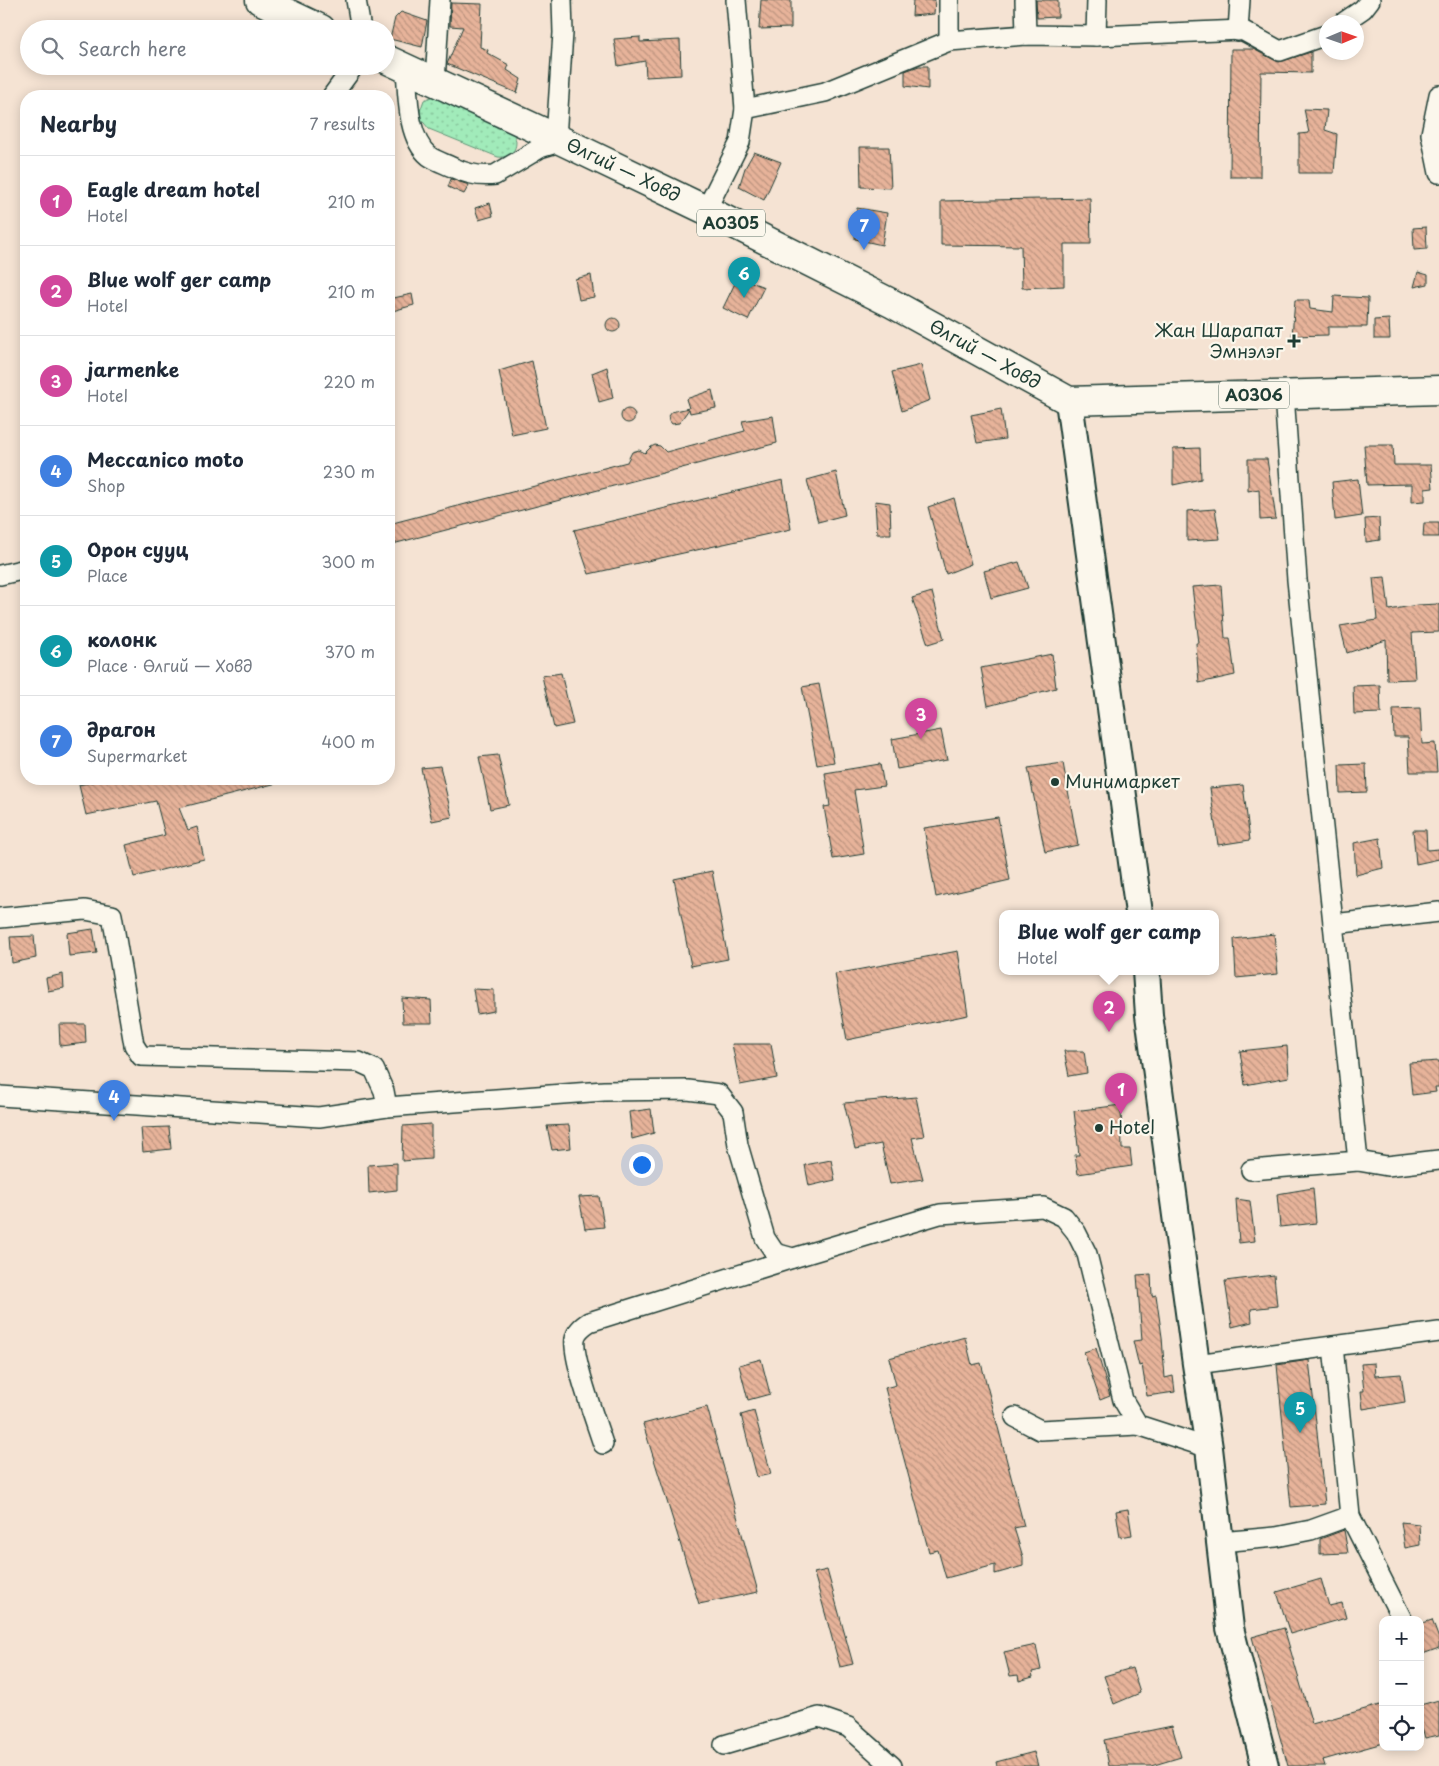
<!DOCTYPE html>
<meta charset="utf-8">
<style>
body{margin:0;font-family:"Playpen Sans",sans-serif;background:#f2f2f3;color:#1f2937}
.controls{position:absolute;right:15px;bottom:15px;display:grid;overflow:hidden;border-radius:10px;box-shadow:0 2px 12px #0003}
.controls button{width:45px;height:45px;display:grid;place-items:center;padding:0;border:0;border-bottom:1px solid #e0e1e3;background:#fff;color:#1f2937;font:25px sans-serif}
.compass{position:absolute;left:1319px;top:15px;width:45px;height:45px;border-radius:50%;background:#fff;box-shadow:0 2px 12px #0003;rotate:88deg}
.you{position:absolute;left:641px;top:1164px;width:18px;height:18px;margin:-12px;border:4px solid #fff;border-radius:50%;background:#1a73e8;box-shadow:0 0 0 8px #1a73e833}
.badge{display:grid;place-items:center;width:32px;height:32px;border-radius:50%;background:#1f3d34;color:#fff;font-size:16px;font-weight:700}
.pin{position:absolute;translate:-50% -41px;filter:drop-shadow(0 1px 2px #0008)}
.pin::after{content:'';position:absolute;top:26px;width:18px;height:15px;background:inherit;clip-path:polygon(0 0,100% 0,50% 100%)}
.popup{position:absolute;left:999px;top:910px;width:220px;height:65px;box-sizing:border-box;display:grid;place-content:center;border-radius:10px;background:#fff;filter:drop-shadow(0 1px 4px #0005);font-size:16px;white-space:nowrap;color:#747a83}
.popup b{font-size:19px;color:#1f2937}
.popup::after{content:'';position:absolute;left:50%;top:100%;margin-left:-10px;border:10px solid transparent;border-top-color:#fff}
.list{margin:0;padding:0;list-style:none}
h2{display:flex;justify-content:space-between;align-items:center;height:65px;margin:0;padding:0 20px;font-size:21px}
h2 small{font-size:16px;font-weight:400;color:#747a83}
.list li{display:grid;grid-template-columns:32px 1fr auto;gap:15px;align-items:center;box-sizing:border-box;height:90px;padding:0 20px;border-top:1px solid #e0e1e3}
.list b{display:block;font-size:19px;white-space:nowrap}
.list p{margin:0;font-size:16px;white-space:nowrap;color:#747a83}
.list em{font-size:16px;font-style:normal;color:#747a83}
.icon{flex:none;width:28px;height:28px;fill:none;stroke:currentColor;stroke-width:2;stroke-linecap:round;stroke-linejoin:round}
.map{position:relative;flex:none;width:1439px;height:1766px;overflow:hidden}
.search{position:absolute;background:#fff;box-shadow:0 2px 12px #0003;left:20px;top:20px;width:375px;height:55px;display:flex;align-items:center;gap:12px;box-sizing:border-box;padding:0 18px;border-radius:28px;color:#747a83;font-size:19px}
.panel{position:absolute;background:#fff;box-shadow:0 2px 12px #0003;left:20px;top:90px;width:375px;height:695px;border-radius:20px}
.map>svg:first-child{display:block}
</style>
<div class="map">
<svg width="1439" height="1766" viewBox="0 0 1439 1766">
<defs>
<pattern id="grass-dots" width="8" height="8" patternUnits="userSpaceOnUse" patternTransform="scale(1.25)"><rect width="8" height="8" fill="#a1ebba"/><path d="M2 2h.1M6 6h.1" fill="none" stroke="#8acaa0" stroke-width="1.8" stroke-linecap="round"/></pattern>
<pattern id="building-back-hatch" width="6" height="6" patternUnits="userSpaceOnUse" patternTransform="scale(1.25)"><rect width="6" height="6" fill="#e7b39a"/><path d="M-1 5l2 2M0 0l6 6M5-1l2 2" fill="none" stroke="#bb937e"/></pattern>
</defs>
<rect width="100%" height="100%" fill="#f5e3d3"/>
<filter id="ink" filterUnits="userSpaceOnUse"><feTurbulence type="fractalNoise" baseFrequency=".02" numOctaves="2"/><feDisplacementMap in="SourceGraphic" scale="10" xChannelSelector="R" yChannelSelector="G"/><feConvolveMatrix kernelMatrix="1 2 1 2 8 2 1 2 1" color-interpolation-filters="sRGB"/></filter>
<g filter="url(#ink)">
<path fill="url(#grass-dots)" stroke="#609477" d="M436,95L512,132C521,143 514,159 498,157L429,129L420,118V111L424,100Z"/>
<g fill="url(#building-back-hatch)" stroke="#1f3d34">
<path d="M761,0H791V28L759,29Z"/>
<path d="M913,0H935L934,14L912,16Z"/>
<path d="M1036,0H1058V17L1037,18Z"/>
<path d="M451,3L482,4L480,47L488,50L487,53L509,65L507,70L521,79L517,93L447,64L463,27L450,26Z"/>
<path d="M401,12L427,21L422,47L390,39L395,18Z"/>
<path d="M640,37V42L680,40L681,75L646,77L645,61L618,66L614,39Z"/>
<path d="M1231,49H1253L1279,62L1311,52V73L1261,72L1260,177H1230Z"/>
<path d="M919,66H928V89L905,86V71Z"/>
<path d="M1304,109L1327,110L1325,130L1337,134L1334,173H1299V134L1309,133Z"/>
<path d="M860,147H889L891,188L861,187Z"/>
<path d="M754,152L781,162L764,200L739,187L745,168Z"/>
<path d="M451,179L469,185L464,194L448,187Z"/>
<path d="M1090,198L1091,244H1064V286L1022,288L1021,246L941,245V201Z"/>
<path d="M490,203L493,216L479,220L475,208Z"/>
<path d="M857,208L887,213L882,245L855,239Z"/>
<path d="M1426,227L1427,249L1414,250L1413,228Z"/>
<path d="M1418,272L1428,275V284L1414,287Z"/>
<path d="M591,275L594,297L579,300L575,279Z"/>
<path d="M738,277L764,287L748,320L723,308Z"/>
<path d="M412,294L414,305L389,312V299Z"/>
<path d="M1334,296L1368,298L1367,327H1328V335L1292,336L1295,300H1309L1310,309L1333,312Z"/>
<circle cx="613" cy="325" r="7"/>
<path d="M1389,319L1390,339H1374V320Z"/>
<path d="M532,361L546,428L512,435L499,371Z"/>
<path d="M921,365L930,400L902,411L892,372Z"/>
<path d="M607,367L613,398L599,402L592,373Z"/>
<path d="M712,390L716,408L690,413L689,409L679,423L672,424L669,420L668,416L671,412L689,408L686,399Z"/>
<path d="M1001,409L1005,439L977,443L971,415Z"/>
<circle cx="628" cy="416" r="7"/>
<path d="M773,416L777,443L389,545V524L627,462L632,452L639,450L645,453L651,447L655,445L660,446L666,452L745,431L742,421Z"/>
<path d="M1364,445H1393L1394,465H1431L1433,488L1425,489V501L1412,502V484L1367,485Z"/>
<path d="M1200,448L1201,479L1173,485V449Z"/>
<path d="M1248,459H1267L1276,519L1260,520L1259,489L1248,491Z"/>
<path d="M836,472L845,515L818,522L807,480Z"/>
<path d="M1358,479L1362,516L1335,520L1332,482Z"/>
<path d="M783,480L791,529L589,574L574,530Z"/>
<path d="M954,498L971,564L946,574L928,507Z"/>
<path d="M875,501L890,503L891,534H877Z"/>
<path d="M1215,509L1220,539L1187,541V511Z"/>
<path d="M1379,518L1380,540L1366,542L1365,519Z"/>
<path d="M1424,523H1439V537H1423Z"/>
<path d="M1019,562L1028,588L991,598L984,571Z"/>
<path d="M1385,577L1389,610L1417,605L1439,604V632L1412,633L1415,679L1387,680L1386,640L1347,653L1340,626L1377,620L1373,578Z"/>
<path d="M1221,585L1225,638H1230L1235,675L1199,683L1196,643H1199L1192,587Z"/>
<path d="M932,592L944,639L928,644L912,598Z"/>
<path d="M1052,654L1056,688L988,706L981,668Z"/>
<path d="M561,673L573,724L554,728L542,676Z"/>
<path d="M819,684L834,762L817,765L802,687Z"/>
<path d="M1380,685L1381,713L1354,714L1353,686Z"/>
<path d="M1420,708L1422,744L1435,743L1437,772H1410L1408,737H1394L1393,709Z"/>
<path d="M941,730L947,760L897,769L892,739Z"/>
<path d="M498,755L509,805L490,809L479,757Z"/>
<path d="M1063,763L1078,845L1045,852L1028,768Z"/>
<path d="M880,764L884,786L854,790L864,854L833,859L824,807L830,806L825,773Z"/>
<path d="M1366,764L1367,792L1340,793L1339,765Z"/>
<path d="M440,766L452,817L432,821L421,768Z"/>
<path d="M106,779H276L277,783L179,808L188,830L197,827L204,859L134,877L126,845L165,835L156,801L86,815L79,785Z"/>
<path d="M1243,785L1250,840L1218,845L1210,788Z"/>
<path d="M998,817L1010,880L936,897L924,828Z"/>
<path d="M1413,830H1426L1427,850L1439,849V859L1416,864Z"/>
<path d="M1380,838L1383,868L1356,875L1354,843Z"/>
<path d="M712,871L728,959L691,966L674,879Z"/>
<path d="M93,929L97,953L69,956L67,933Z"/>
<path d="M1274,934L1278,974L1236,978L1234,939Z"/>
<path d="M34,936L36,958L12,963L10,937Z"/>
<path d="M958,951L968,1015L847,1040L835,974Z"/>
<path d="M63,974L64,988L48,991L46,978Z"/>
<path d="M473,989L494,990V1011L477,1014Z"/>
<path d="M402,998L431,1000L432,1023H403Z"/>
<path d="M59,1024H85L86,1043L60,1046Z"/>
<path d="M732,1044H771L777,1078L740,1085Z"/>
<path d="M1287,1046L1289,1077L1245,1085L1240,1051Z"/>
<path d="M1064,1051H1084L1087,1073L1069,1076Z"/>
<path d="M1439,1061V1087H1435L1436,1092L1412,1095L1409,1063Z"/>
<path d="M916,1097L924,1136L912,1138L923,1179L890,1184L881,1144L855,1149L844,1103Z"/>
<path d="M1121,1105L1122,1149H1130L1132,1166L1078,1174L1075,1155H1079L1074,1111Z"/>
<path d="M651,1109L654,1133L632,1139L629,1112Z"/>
<path d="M431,1124V1159L402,1161L403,1126Z"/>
<path d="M569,1125L571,1148L552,1150L547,1126Z"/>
<path d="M169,1127L171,1149L143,1152L141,1128Z"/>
<path d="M831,1160L835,1180L809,1186L805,1165Z"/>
<path d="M397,1163V1190L369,1193L368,1165Z"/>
<path d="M1313,1188L1316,1223L1280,1227L1277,1194Z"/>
<path d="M599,1196L604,1227L585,1229L579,1197Z"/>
<path d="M1236,1199L1250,1201L1255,1241L1239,1243Z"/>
<path d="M1151,1274L1152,1296L1156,1295L1162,1337L1165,1378L1173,1376L1175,1392L1147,1396L1142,1365L1139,1366L1133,1341L1142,1340L1137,1275Z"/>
<path d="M1274,1275L1277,1306L1251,1309L1252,1322L1232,1327L1225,1281Z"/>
<path d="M965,1337L972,1365L981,1363L1024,1526L1014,1528L1023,1557V1566L995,1574V1565L946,1578L938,1550L929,1552L885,1388L896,1385L889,1358Z"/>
<path d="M1096,1348L1110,1396L1100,1400L1084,1352Z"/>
<path d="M761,1359L770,1394L748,1400L739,1365Z"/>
<path d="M1309,1360L1325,1504L1291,1507L1277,1365Z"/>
<path d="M1374,1363L1375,1376L1401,1374L1405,1402L1363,1409L1361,1391H1364L1361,1364Z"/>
<path d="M707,1407L758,1592L699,1604L643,1424Z"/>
<path d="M754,1411L771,1474L757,1477L741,1415Z"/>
<path d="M1128,1509L1132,1535L1120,1537L1116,1511Z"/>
<path d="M1401,1522L1419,1524L1420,1545L1405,1548Z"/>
<path d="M1344,1530L1348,1553L1320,1554V1539Z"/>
<path d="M827,1570L853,1664L840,1667L814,1573Z"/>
<path d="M1321,1579L1329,1606L1342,1603L1346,1618L1290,1634L1277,1592Z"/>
<path d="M1432,1620L1439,1639V1648L1420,1655V1624Z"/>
<path d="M1284,1628L1312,1724L1383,1704V1743L1323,1760L1325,1766H1288L1252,1637Z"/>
<path d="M1036,1645L1041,1670L1032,1672L1033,1677L1019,1681L1018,1675L1010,1676L1004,1652Z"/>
<path d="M1132,1668L1140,1693L1114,1704L1104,1676Z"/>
<path d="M1439,1700V1735L1425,1738L1420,1720V1705Z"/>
<path d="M1172,1726L1181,1757L1151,1766H1109L1104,1740Z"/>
<path d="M1034,1752L1038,1766H997L996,1762Z"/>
</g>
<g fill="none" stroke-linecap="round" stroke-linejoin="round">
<g stroke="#1f3d34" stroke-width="22">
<g id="minor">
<path d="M356,0L361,29"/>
<path d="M736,0L745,109"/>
<path d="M949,0V41"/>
<path d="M1025,0L1026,35"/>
<path d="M1344,22L1363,9L1370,0"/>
<path d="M1238,31L1240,0"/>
<path d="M1096,36L1097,0"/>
<path d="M406,68C408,95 407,138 429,156C436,161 446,164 454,168C467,174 480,177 495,175L540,148L563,141"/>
<path d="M435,82L440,0"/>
<path d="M1439,95L1431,134L1439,173"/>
<path d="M332,96L354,66"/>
<path d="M556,138L563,33L562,0"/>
<path d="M706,210L740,142L745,109L825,92L949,41L1026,35L1096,36L1242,30L1280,51L1326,35"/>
<path d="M0,575L26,569"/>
<path d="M0,918L85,910L112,915L134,1045L141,1056L359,1062L374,1069L384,1091L387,1107"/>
<path d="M1333,924L1439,912"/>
<path d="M0,1096L319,1117L387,1107L604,1091L688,1090L719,1094L733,1112L738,1145L765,1238L775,1253L793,1258L940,1214L1043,1207L1064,1217L1076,1232L1087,1254L1123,1400L1138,1425L1209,1448"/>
<path d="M1358,1161L1387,1166L1439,1160"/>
<path d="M1251,1170L1358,1161L1297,580L1284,394"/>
<path d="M1333,1346L1350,1516L1402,1619"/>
<path d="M1196,1364L1439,1332"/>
<path d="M1015,1417L1040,1430L1138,1425"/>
<path d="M603,1444C596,1422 572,1358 575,1339C576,1331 583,1326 589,1322L793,1258"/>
<path d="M1220,1542L1276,1537L1311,1530L1350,1516"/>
<path d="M724,1745L819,1717L848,1727L892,1766"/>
</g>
</g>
<g stroke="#1f3d34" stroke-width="30">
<g id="secondary">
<path d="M1069,401L1139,913"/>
<path d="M1146,971L1149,1015L1196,1364L1209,1448L1230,1628L1265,1766"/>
</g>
</g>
<g stroke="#1f3d34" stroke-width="31">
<g id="trunk">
<path d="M260,0L321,29"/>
<path id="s1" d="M386,59L556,138L706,210L893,304L1069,401L1439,390"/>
</g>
</g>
<use href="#minor" stroke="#fbf7ec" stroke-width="19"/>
<use href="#secondary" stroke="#fbf7ec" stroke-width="26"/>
<use href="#trunk" stroke="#fbf7ec" stroke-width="28"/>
</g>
</g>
<g fill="#1f3d34" stroke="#fbf7ec" stroke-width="2">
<path d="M1291.5 333.5h5v5h5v5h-5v5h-5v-5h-5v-5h5z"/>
<circle cx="1055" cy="782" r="5"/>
<circle cx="1099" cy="1128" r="5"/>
</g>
<g text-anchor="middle" stroke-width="4.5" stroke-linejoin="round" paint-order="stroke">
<g fill="#fbf7ec" stroke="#61756b" stroke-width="1">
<rect x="697" y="209.5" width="68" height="27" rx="4"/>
<rect x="1219" y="381.5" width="70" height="27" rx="4"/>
</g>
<g font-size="16" font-weight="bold" fill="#1f3d34">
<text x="731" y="229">A0305</text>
<text x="1254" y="401">A0306</text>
</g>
<g font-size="18" fill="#1f3d34" stroke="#fbf7ec">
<text dy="6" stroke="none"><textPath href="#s1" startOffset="262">Өлгий — Ховд</textPath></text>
<text dy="6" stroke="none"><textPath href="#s1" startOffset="668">Өлгий — Ховд</textPath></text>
</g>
<g font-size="18" fill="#1f3d34" stroke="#fbf7ec" text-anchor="start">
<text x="1283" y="337" text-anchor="end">Жан Шарапат<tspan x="1283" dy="21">Эмнэлэг</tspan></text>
<text x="1065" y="788">Минимаркет</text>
<text x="1109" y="1134">Hotel</text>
</g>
</g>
</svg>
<div class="controls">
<button>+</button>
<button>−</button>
<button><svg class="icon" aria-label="locate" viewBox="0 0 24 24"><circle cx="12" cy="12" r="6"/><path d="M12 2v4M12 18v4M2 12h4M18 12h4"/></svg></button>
</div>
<svg class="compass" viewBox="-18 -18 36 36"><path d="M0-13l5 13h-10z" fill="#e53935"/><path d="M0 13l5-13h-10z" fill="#747a83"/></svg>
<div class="you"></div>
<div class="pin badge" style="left:1121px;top:1114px;background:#d1479c">1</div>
<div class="pin badge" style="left:1109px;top:1032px;background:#d1479c">2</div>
<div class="popup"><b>Blue wolf ger camp</b>Hotel</div>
<div class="pin badge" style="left:921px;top:739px;background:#d1479c">3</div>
<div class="pin badge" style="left:114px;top:1121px;background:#3f7fe0">4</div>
<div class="pin badge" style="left:1300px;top:1433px;background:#0f9aa8">5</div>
<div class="pin badge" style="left:744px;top:298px;background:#0f9aa8">6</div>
<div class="pin badge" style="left:864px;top:250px;background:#3f7fe0">7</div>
<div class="search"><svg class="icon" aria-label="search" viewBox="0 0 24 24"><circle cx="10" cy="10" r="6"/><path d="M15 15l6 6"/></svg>Search here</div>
<section class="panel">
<h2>Nearby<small>7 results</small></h2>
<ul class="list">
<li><span class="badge" style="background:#d1479c">1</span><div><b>Eagle dream hotel</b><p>Hotel</p></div><em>210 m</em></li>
<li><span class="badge" style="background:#d1479c">2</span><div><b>Blue wolf ger camp</b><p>Hotel</p></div><em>210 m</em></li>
<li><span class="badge" style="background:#d1479c">3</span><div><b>jarmenke</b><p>Hotel</p></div><em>220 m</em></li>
<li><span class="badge" style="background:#3f7fe0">4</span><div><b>Meccanico moto</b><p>Shop</p></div><em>230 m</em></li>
<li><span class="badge" style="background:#0f9aa8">5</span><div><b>Орон сууц</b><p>Place</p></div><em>300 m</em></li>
<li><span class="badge" style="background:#0f9aa8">6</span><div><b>колонк</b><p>Place · Өлгий — Ховд</p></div><em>370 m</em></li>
<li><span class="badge" style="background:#3f7fe0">7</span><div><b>драгон</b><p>Supermarket</p></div><em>400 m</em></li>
</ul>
</section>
</div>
